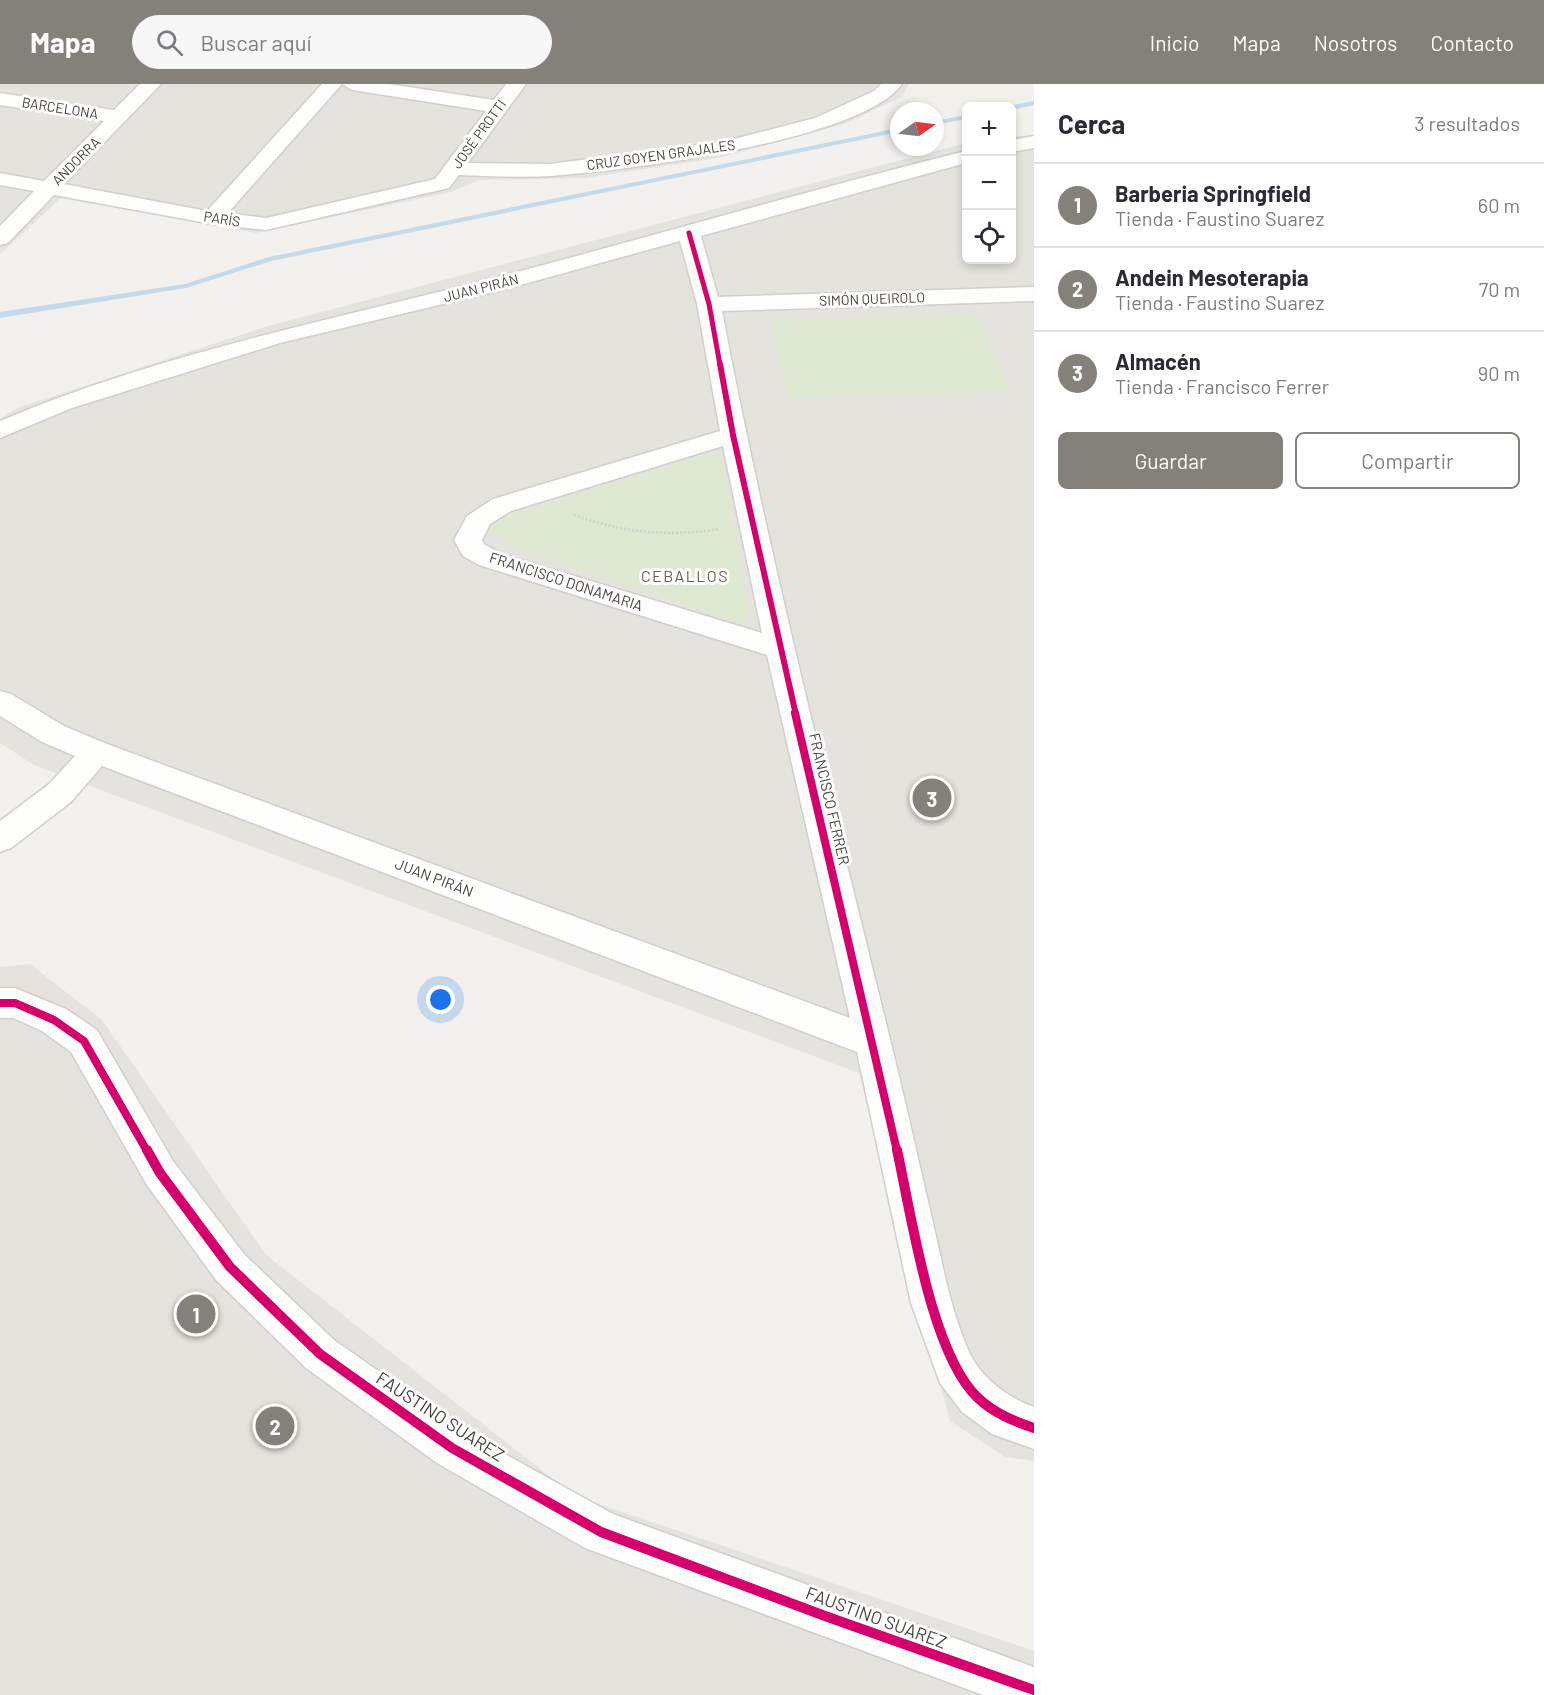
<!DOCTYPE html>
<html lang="es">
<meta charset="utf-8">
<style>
body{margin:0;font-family:Barlow,sans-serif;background:#f7f7f7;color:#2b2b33}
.controls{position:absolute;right:18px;top:18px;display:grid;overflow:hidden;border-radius:9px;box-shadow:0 3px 9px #0003}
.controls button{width:54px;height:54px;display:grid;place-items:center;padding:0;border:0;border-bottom:2px solid #e1e1e2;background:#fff;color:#2b2b33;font:30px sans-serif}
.compass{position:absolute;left:890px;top:18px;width:54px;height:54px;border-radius:50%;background:#fff;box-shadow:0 3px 9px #0003;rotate:76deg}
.you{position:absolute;left:441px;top:916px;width:21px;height:21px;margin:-15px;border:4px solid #fff;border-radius:50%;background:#1a73e8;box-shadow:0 0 0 9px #1a73e833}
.badge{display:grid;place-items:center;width:39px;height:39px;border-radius:50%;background:#84807a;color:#fff;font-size:20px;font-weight:700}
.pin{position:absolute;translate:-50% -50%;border:3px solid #fff;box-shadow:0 2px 6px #0006}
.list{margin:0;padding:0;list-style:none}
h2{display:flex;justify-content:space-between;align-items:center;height:78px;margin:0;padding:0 24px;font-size:26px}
h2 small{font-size:20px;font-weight:400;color:#7c7c81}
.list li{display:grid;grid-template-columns:39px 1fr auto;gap:18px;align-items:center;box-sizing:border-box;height:84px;padding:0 24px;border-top:2px solid #e1e1e2}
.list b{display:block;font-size:22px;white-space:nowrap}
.list p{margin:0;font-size:20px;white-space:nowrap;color:#7c7c81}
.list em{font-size:20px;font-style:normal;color:#7c7c81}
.actions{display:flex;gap:12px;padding:18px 24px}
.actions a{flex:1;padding:14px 0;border:2px solid #84807a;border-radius:9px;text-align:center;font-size:21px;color:#84807a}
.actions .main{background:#84807a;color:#fff}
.icon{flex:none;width:33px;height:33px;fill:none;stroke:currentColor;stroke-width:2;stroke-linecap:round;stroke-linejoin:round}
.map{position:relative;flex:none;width:1034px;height:1611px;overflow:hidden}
header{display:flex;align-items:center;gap:36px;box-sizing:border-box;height:84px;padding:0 30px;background:#84807a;color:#fff}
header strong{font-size:28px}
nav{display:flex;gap:33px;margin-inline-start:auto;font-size:21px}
.search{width:420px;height:54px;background:#f7f7f7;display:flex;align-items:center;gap:15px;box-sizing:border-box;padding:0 21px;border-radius:33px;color:#7c7c81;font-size:22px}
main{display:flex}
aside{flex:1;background:#fff}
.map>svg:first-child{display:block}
</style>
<header>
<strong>Mapa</strong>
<div class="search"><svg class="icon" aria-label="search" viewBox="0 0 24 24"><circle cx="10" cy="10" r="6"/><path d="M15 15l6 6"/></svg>Buscar aquí</div>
<nav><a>Inicio</a><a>Mapa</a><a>Nosotros</a><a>Contacto</a></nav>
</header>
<main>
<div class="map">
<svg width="1034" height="1611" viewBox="0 0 1034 1611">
<rect width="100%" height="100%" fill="#f2f1ee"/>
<g fill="#e5e3dd">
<path d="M0,0H909L902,13L844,40L718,74L585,94L479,96L451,108L256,149L62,113L0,170Z"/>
<path d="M1034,51V1377L1005,1373L950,1337L859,989L34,681L0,659V335L17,324L268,242L966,59V176H1011L1012,53Z"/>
<path d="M30,880L102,936L266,1171L575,1412L1034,1567V1611H0V883Z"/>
</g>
<g fill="#dfe9d1">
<path d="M978,232L1010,307L790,314L769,237Z"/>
<path d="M709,370L721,374L749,527L746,537L737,538L510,461L488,447L505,433Z"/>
</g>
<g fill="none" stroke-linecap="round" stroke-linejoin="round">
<g fill="#c4daea" fill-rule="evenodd">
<path d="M1034,17V21L1011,26V22H1008Z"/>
<path d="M966,31V35L935,41V37Z"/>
<path d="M899,44V48L271,177L186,204L0,234V228L185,200L269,173Z"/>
</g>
<g stroke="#d0cfcc" stroke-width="3">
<g id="minor">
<path d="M140,0H161L64,100L207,127L322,0H389L494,16L506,0H526L468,79L549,80L722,58L815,34L874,7L881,0H902C862,57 622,87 550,92C520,94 489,92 459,91L449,104L266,146L212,140L54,111L8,159L0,161V142L34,107L0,101V89L44,97L104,37L0,21V9L114,26ZM342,0L352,6L486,27L435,95L266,134L228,129Z"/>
<path d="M1034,52V64L1011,68V56Z"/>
<path d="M966,67V79L701,152L718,213L1034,203V217L722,227C768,469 829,707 888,947C904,1011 918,1075 933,1139C943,1183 951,1227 969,1268C981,1294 1008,1314 1034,1323V1365L992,1350L962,1328L940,1299L911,1219L857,968L102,682L71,718L11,764L0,768V737L49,700L75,672L42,658L0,632V607L11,610L64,642L107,660L850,934L767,571L479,481L463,472L454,456L467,432L493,415L720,347L697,220L680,157L506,205L280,259L72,324L0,354V337C158,270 328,237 494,194C651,153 808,106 966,67ZM723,362L762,549L499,469L484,460L482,456L490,440L511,427Z"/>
<path d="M0,904H15L66,925L97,946L173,1077L244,1170L334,1256L467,1349L613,1430L1034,1583V1611H983L585,1464L437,1379L306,1284L216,1196L147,1101L71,968L42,947L13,934H0Z"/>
</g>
</g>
<path stroke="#d2d1cc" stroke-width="3" stroke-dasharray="2 2" stroke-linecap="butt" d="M574,431C624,449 667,453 719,445"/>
<use href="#minor" fill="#fdfdfc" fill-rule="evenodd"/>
<g stroke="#fff" stroke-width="8">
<path id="cycleway-far3" d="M689,149L709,220L720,281"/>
</g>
<g stroke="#fff" stroke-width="9">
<path id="cycleway-far2" d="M720,280L733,351L796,631"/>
</g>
<g stroke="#fff" stroke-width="11">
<g id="cycleway-far1">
<path d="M795,629L897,1067"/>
<path d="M0,919H15L54,936L84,957L147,1067"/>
</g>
</g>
<g stroke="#fff" stroke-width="14">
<g id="cycleway">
<path d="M147,1066L160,1089L230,1183L320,1270L452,1364L601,1448L825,1532L1034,1606"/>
<path d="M897,1066C911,1129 931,1270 978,1314C994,1329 1013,1337 1034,1344"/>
</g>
</g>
<use href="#cycleway-far3" stroke="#d6006c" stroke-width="5"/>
<use href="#cycleway-far2" stroke="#d6006c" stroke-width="6"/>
<use href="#cycleway-far1" stroke="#d6006c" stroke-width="8"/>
<use href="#cycleway" stroke="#d6006c" stroke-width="10"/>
</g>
<g text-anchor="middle" stroke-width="6" stroke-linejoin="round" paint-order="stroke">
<g font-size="14" fill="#48433b" stroke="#fff">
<text transform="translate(60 24) rotate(9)" y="5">BARCELONA</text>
<text transform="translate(479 50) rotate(-54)" y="5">JOSÉ PROTTI</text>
<text transform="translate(661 71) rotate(-8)" y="5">CRUZ GOYEN GRAJALES</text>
<text transform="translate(76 77) rotate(-45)" y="5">ANDORRA</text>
<text transform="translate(222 135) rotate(9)" y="5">PARÍS</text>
<text transform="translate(481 204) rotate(-14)" y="5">JUAN PIRÁN</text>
<text transform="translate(872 215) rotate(-2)" y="5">SIMÓN QUEIROLO</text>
</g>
<g font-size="15" fill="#48433b" stroke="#fff">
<text transform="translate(566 498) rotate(18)" y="5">FRANCISCO DONAMARIA</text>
<text transform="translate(829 715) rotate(77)" y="5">FRANCISCO FERRER</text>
<text transform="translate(434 794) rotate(21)" y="5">JUAN PIRÁN</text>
</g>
<g font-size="16" letter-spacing="1.5" fill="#6a6153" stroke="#fff">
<text x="685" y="498">CEBALLOS</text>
</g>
<g font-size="18" fill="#48433b" stroke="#fff">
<text transform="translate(440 1333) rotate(33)" y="6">FAUSTINO SUAREZ</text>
<text transform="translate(876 1534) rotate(20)" y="6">FAUSTINO SUAREZ</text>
</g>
</g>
</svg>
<div class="controls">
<button>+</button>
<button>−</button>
<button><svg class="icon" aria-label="locate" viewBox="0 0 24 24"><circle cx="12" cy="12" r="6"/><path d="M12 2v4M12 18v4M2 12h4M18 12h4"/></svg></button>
</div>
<svg class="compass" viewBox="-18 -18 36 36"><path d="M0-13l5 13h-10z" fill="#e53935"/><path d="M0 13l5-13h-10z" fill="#7c7c81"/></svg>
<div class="you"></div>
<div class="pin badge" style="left:196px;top:1230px">1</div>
<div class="pin badge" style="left:275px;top:1342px">2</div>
<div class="pin badge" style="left:932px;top:714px">3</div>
</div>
<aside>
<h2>Cerca<small>3 resultados</small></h2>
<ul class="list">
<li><span class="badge">1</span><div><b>Barberia Springfield</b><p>Tienda · Faustino Suarez</p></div><em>60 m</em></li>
<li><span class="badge">2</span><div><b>Andein Mesoterapia</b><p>Tienda · Faustino Suarez</p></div><em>70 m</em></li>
<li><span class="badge">3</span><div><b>Almacén</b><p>Tienda · Francisco Ferrer</p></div><em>90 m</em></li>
</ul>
<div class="actions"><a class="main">Guardar</a><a>Compartir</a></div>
</aside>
</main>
